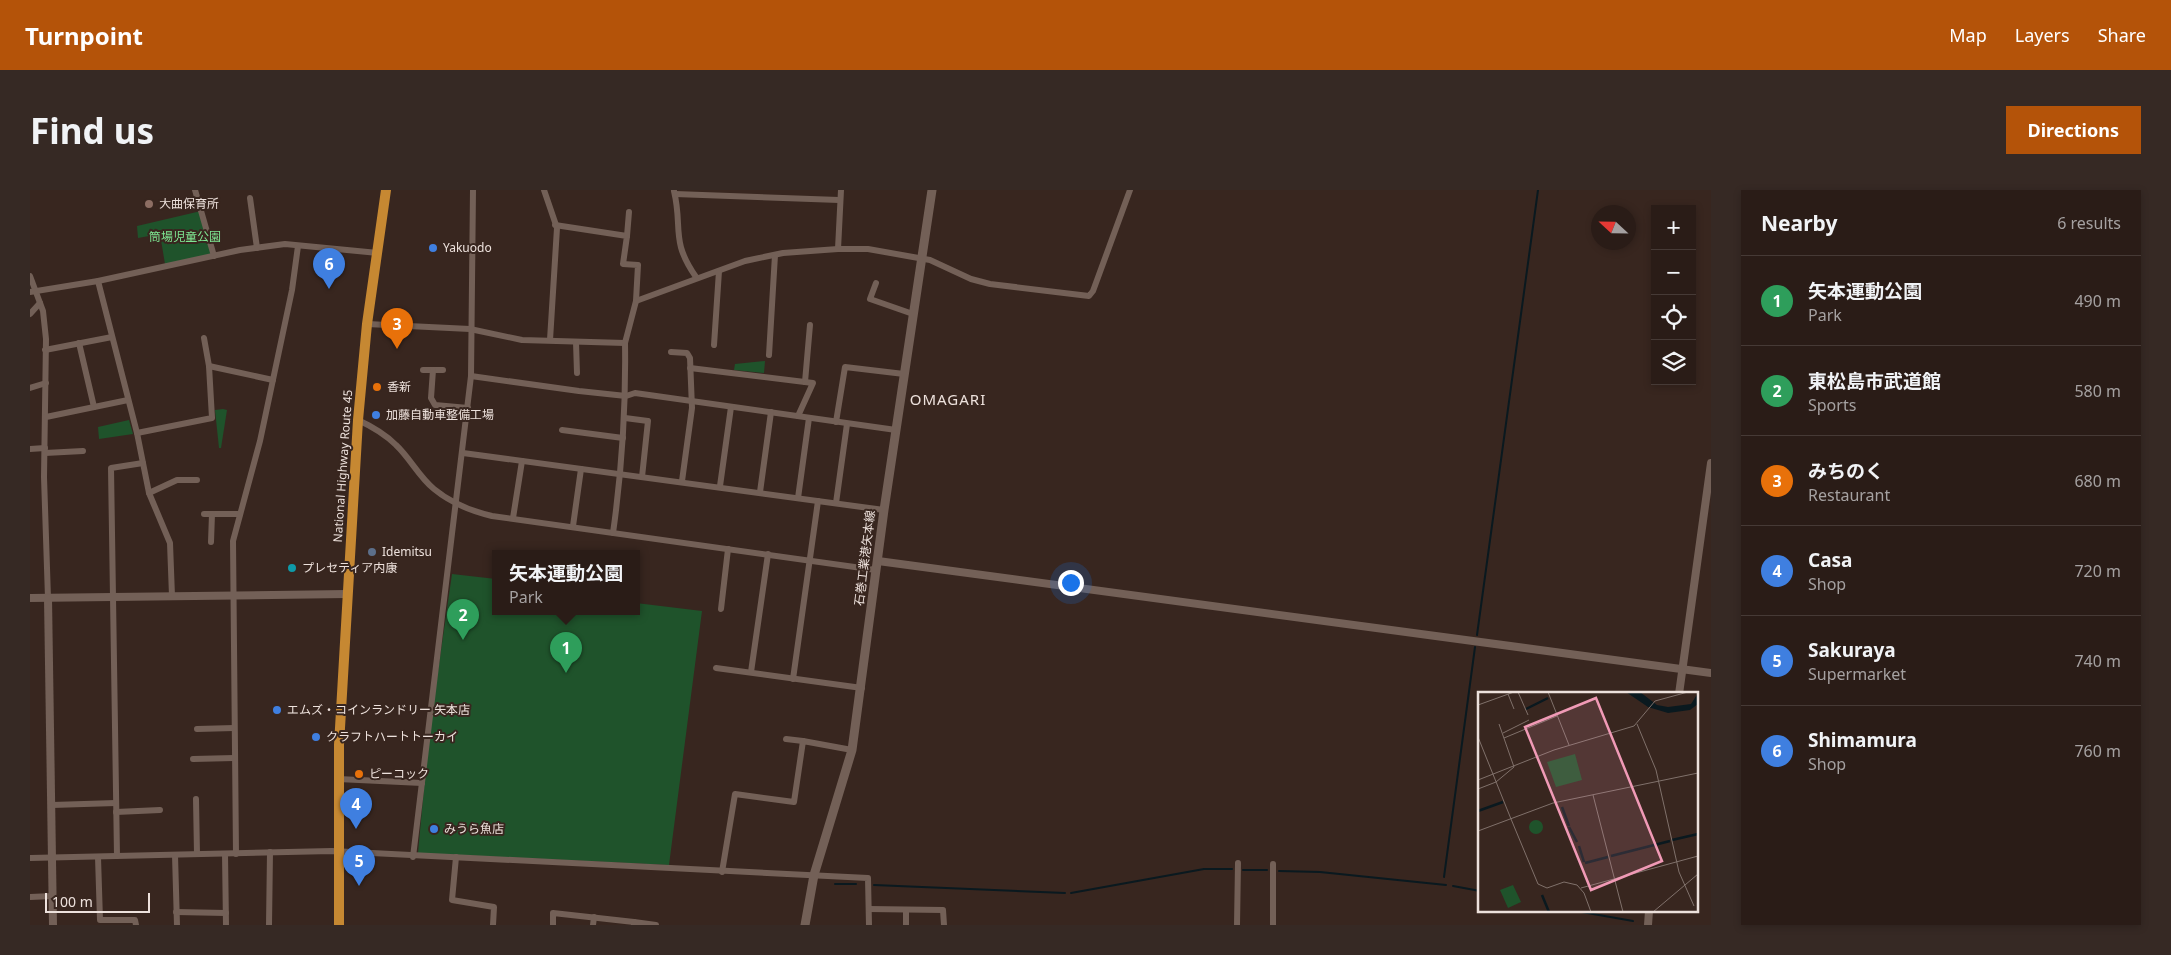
<!DOCTYPE html>
<meta charset="utf-8">
<style>
body{margin:0;font-family:"Noto Sans","Noto Sans JP",sans-serif;background:#362924;color:#f1f3f6}
.controls{position:absolute;right:15px;top:15px;display:grid;overflow:hidden;border-radius:0px;box-shadow:0 2px 8px #0003}
.controls button{width:45px;height:45px;display:grid;place-items:center;padding:0;border:0;border-bottom:1px solid #463a36;background:#2a1c17;color:#f1f3f6;font:25px sans-serif}
.compass{position:absolute;left:1561px;top:15px;width:45px;height:45px;border-radius:50%;background:#2a1c17;box-shadow:0 2px 8px #0003;rotate:292deg}
.scale{position:absolute;left:15px;bottom:12px;width:105px;box-sizing:border-box;padding-left:5px;border:2px solid #ede1dc;border-top:0;font-size:14px;line-height:18px;white-space:nowrap;color:#ede1dc;-webkit-text-stroke:4px #38261f;paint-order:stroke}
.you{position:absolute;left:1040px;top:392px;width:18px;height:18px;margin:-12px;border:4px solid #fff;border-radius:50%;background:#1a73e8;box-shadow:0 0 0 8px #1a73e833}
.badge{display:grid;place-items:center;width:32px;height:32px;border-radius:50%;background:#b45309;color:#fff;font-size:16px;font-weight:700}
.pin{position:absolute;translate:-50% -41px;filter:drop-shadow(0 1px 2px #0008)}
.pin::after{content:'';position:absolute;top:26px;width:18px;height:15px;background:inherit;clip-path:polygon(0 0,100% 0,50% 100%)}
.popup{position:absolute;left:462px;top:360px;width:148px;height:65px;box-sizing:border-box;display:grid;place-content:center;border-radius:0px;background:#2a1c17;filter:drop-shadow(0 1px 4px #0005);font-size:16px;white-space:nowrap;color:#a5a1a1}
.popup b{font-size:19px;color:#f1f3f6}
.popup::after{content:'';position:absolute;left:50%;top:100%;margin-left:-10px;border:10px solid transparent;border-top-color:#2a1c17}
.list{margin:0;padding:0;list-style:none}
h2{display:flex;justify-content:space-between;align-items:center;height:65px;margin:0;padding:0 20px;font-size:21px}
h2 small{font-size:16px;font-weight:400;color:#a5a1a1}
.list li{display:grid;grid-template-columns:32px 1fr auto;gap:15px;align-items:center;box-sizing:border-box;height:90px;padding:0 20px;border-top:1px solid #463a36}
.list b{display:block;font-size:19px;white-space:nowrap}
.list p{margin:0;font-size:16px;white-space:nowrap;color:#a5a1a1}
.list em{font-size:16px;font-style:normal;color:#a5a1a1}
.icon{flex:none;width:28px;height:28px;fill:none;stroke:currentColor;stroke-width:2;stroke-linecap:round;stroke-linejoin:round}
.map{position:relative;flex:none;width:1681px;height:735px;overflow:hidden;border-radius:0px}
header{display:flex;align-items:center;gap:30px;box-sizing:border-box;height:70px;padding:0 25px;background:#b45309;color:#fff}
header strong{font-size:24px}
nav{display:flex;gap:28px;margin-inline-start:auto;font-size:18px}
.intro{display:flex;align-items:center;justify-content:space-between;box-sizing:border-box;height:120px;padding:0 30px}
h1{margin:0;font-size:35px}
.button{padding:12px 22px;border-radius:0px;background:#b45309;color:#fff;font-size:18px;font-weight:700}
main{display:flex;gap:30px;padding:0 30px}
aside{flex:1;background:#2a1c17;border-radius:0px;box-shadow:0 2px 8px #0003}
.map>svg:first-child{display:block}
</style>
<header>
<strong>Turnpoint</strong>
<nav><a>Map</a><a>Layers</a><a>Share</a></nav>
</header>
<div class="intro"><h1>Find us</h1><a class="button">Directions</a></div>
<main>
<div class="map">
<svg width="1681" height="735" viewBox="0 0 1681 735">
<rect width="100%" height="100%" fill="#38261f"/>
<g fill="#1f532b">
<path d="M171,21L181,64L135,74L130,44L108,48L107,36Z"/>
<path d="M735,171L734,183L704,180L705,174Z"/>
<path d="M193,219L197,220L191,258H189L185,220Z"/>
<path d="M99,230L103,244L69,249L68,237Z"/>
<path d="M422,384L466,389V422H606V413L672,421L639,675L388,663L399,544Z"/>
</g>
<g fill="none" stroke-linecap="round" stroke-linejoin="round">
<g stroke="#0a191f" stroke-width="2">
<path d="M1447,445L1508,0"/>
<path d="M1213,680H1237"/>
<path d="M1249,681L1290,682L1416,695"/>
<path d="M1414,687L1445,457"/>
<path d="M805,694H826"/>
<path d="M844,695L1035,703"/>
<path d="M1423,696L1450,701"/>
<path d="M1041,703L1174,679H1202"/>
<path d="M1546,721L1603,731"/>
</g>
<g stroke="#736057" stroke-width="6">
<path d="M165,0L184,66"/>
<path d="M514,0L527,38L520,150"/>
<path d="M644,1C653,38 640,50 666,87"/>
<path d="M645,4L809,10"/>
<path d="M220,8L227,58"/>
<path d="M525,35L597,46L593,74L608,75L606,111"/>
<path d="M597,46L599,22"/>
<path d="M808,59L811,0"/>
<path d="M0,86L13,121L16,149L14,287L18,408"/>
<path d="M68,91L107,243L119,303L140,353L142,406"/>
<path d="M846,93L840,109L883,124"/>
<path d="M0,102L68,91L210,60L255,54L348,63"/>
<path d="M0,124L10,113"/>
<path d="M337,134L440,139L492,150L595,153L606,111L715,71L753,63L808,59H838L883,67L900,70L941,89L960,94L1059,106L1063,101L1100,0"/>
<path d="M546,152L547,183"/>
<path d="M49,153L64,217"/>
<path d="M684,155L689,81"/>
<path d="M15,160L82,147"/>
<path d="M641,162L657,163L660,168L662,218L652,291"/>
<path d="M739,165L745,65"/>
<path d="M179,176L243,190"/>
<path d="M660,178L783,193L768,226"/>
<path d="M393,180H413"/>
<path d="M403,180L401,208L405,215L438,218"/>
<path d="M441,186L549,201L596,206L605,203L866,240"/>
<path d="M775,192L780,135"/>
<path d="M0,198L16,193"/>
<path d="M16,227L98,210"/>
<path d="M595,228L618,231L612,287"/>
<path d="M328,230C341,236 355,244 366,255C380,268 389,287 404,299C421,313 441,321 462,326L846,380"/>
<path d="M806,232L815,177L874,184"/>
<path d="M532,240L593,248"/>
<path d="M107,243L182,228L179,176L174,148"/>
<path d="M0,259L15,258"/>
<path d="M15,263L53,261"/>
<path d="M433,263L854,320"/>
<path d="M690,296L701,217"/>
<path d="M730,302L741,222"/>
<path d="M119,303L147,290H167"/>
<path d="M768,308L779,228"/>
<path d="M806,313L817,234"/>
<path d="M174,324H210"/>
<path d="M483,328L492,271"/>
<path d="M543,336L551,279"/>
<path d="M583,343C592,279 596,217 595,153"/>
<path d="M181,352L182,324"/>
<path d="M691,419L698,359"/>
<path d="M686,478L832,498"/>
<path d="M721,482L738,364"/>
<path d="M763,489L788,311"/>
<path d="M167,539L204,538"/>
<path d="M756,549L773,551"/>
<path d="M163,569L204,568"/>
<path d="M308,589L392,593"/>
<path d="M166,609L167,664"/>
<path d="M22,615L86,613"/>
<path d="M86,622L130,620"/>
<path d="M195,664L196,735"/>
<path d="M206,664L203,351L230,251L262,100L268,56"/>
<path d="M145,665L147,735"/>
<path d="M87,666L81,278L113,273"/>
<path d="M68,667L70,730H105L106,735"/>
<path d="M383,667L441,186L443,0"/>
<path d="M426,667L422,710L464,717L463,735"/>
<path d="M0,668L302,661L838,688L839,735"/>
<path d="M1243,674V735"/>
<path d="M692,682L705,604L764,612L773,551L822,560"/>
<path d="M0,707L23,706"/>
<path d="M839,719L913,720L914,735"/>
<path d="M876,720V735"/>
<path d="M146,722L196,723"/>
<path d="M239,735L240,662"/>
<path d="M523,735V723L604,732"/>
<path d="M563,735L564,727"/>
<path d="M604,735V732L626,735"/>
<path d="M1207,735L1208,673"/>
</g>
<g stroke="#736057" stroke-width="8">
<path d="M848,371L1681,483"/>
<path d="M0,408L317,404"/>
<path d="M18,408L23,735"/>
<path d="M1649,504L1681,273"/>
<path d="M1618,735L1619,721"/>
</g>
<path stroke="#736057" stroke-width="9" d="M775,735L784,685L822,560L854,320L902,0"/>
<path stroke="#c68832" stroke-width="10" d="M309,735V555L328,230L337,134L356,0"/>
</g>
<circle fill="#8d6e63" stroke="#38261f" stroke-width="2" cx="119" cy="14" r="5"/>
<g fill="#3f7fe0" stroke="#38261f" stroke-width="2">
<circle cx="403" cy="58" r="5"/>
<circle cx="346" cy="225" r="5"/>
<circle cx="247" cy="520" r="5"/>
<circle cx="286" cy="547" r="5"/>
<circle cx="404" cy="639" r="5"/>
</g>
<g fill="#e8710a" stroke="#38261f" stroke-width="2">
<circle cx="347" cy="197" r="5"/>
<circle cx="329" cy="584" r="5"/>
</g>
<circle fill="#5c6f8a" stroke="#38261f" stroke-width="2" cx="342" cy="362" r="5"/>
<circle fill="#0f9aa8" stroke="#38261f" stroke-width="2" cx="262" cy="378" r="5"/>
<g text-anchor="middle" stroke-width="4" stroke-linejoin="round" paint-order="stroke">
<g font-size="12" fill="#ede1dc" stroke="#38261f" text-anchor="start">
<text x="129" y="18">大曲保育所</text>
<text x="413" y="62">Yakuodo</text>
<text x="357" y="201">香新</text>
<text x="356" y="229">加藤自動車整備工場</text>
<text x="352" y="366">Idemitsu</text>
<text x="272" y="382">プレセティア内康</text>
<text x="257" y="524">エムズ・コインランドリー 矢本店</text>
<text x="296" y="551">クラフトハートトーカイ</text>
<text x="339" y="588">ピーコック</text>
<text x="414" y="643">みうら魚店</text>
</g>
<g font-size="12" fill="#7ee692" stroke="#38261f">
<text x="155" y="51">筒場児童公園</text>
</g>
<g font-size="12" fill="#ede1dc" stroke="#38261f">
<text transform="translate(313 276) rotate(-86)" y="4">National Highway Route 45</text>
<text transform="translate(835 368) rotate(-83)" y="4">石巻工業港矢本線</text>
</g>
<g font-size="15" letter-spacing="1" fill="#ede1dc" stroke="#38261f">
<text x="918" y="215">OMAGARI</text>
</g>
</g>
<g transform="translate(1448 502)">
<rect width="220" height="220" fill="#38261f"/>
<path d="M97,62L104,88L78,95L69,70ZM51 135a7 7 0 1 1 14 0a7 7 0 1 1-14 0ZM35,193L43,210L30,216L22,198Z" fill="#1f532b"/>
<path d="M148,0H162L179,13L190,15L213,12L220,1V12L212,18L190,21L170,15Z" fill="#0a191f"/>
<path fill="none" stroke="#0a191f" stroke-width="2.5" d="M48,17L70,6M84,115L91,134M0,119L25,110M91,135L99,150M194,148L220,142M101,154L106,170M133,164L192,149M107,171L130,165M64,203L71,220"/>
<path fill="none" stroke="#80716b" stroke-width="1" d="M40,0L50,23M70,0L91,53M30,2L36,17M0,13L36,0M159,32L178,78L201,180L216,214M25,41L51,28M0,45L33,127M26,46L79,24M0,88L76,58L156,34L177,9L210,0M0,97L18,90L36,75L21,32M115,103L145,220M33,127L60,192L69,196L86,190L99,193L106,201L113,220M0,139L75,111L220,81M103,196L220,164M175,220L220,182"/>
<path fill="#f09ab6" fill-opacity="0.15" stroke="#f09ab6" stroke-width="2.5" d="M118,6L184,169L113,198L47,35Z"/>
<rect width="220" height="220" fill="none" stroke="#ede1dc" stroke-width="2.5"/>
</g>
</svg>
<div class="controls">
<button>+</button>
<button>−</button>
<button><svg class="icon" aria-label="locate" viewBox="0 0 24 24"><circle cx="12" cy="12" r="6"/><path d="M12 2v4M12 18v4M2 12h4M18 12h4"/></svg></button>
<button><svg class="icon" aria-label="layers" viewBox="0 0 24 24"><path d="M12 4l9 5-9 5-9-5zM3 14l9 5 9-5"/></svg></button>
</div>
<svg class="compass" viewBox="-18 -18 36 36"><path d="M0-13l5 13h-10z" fill="#e53935"/><path d="M0 13l5-13h-10z" fill="#a5a1a1"/></svg>
<div class="scale">100 m</div>
<div class="you"></div>
<div class="pin badge" style="left:536px;top:483px;background:#2e9e5b">1</div>
<div class="popup"><b>矢本運動公園</b>Park</div>
<div class="pin badge" style="left:433px;top:450px;background:#2e9e5b">2</div>
<div class="pin badge" style="left:367px;top:159px;background:#e8710a">3</div>
<div class="pin badge" style="left:326px;top:639px;background:#3f7fe0">4</div>
<div class="pin badge" style="left:329px;top:696px;background:#3f7fe0">5</div>
<div class="pin badge" style="left:299px;top:99px;background:#3f7fe0">6</div>
</div>
<aside>
<h2>Nearby<small>6 results</small></h2>
<ul class="list">
<li><span class="badge" style="background:#2e9e5b">1</span><div><b>矢本運動公園</b><p>Park</p></div><em>490 m</em></li>
<li><span class="badge" style="background:#2e9e5b">2</span><div><b>東松島市武道館</b><p>Sports</p></div><em>580 m</em></li>
<li><span class="badge" style="background:#e8710a">3</span><div><b>みちのく</b><p>Restaurant</p></div><em>680 m</em></li>
<li><span class="badge" style="background:#3f7fe0">4</span><div><b>Casa</b><p>Shop</p></div><em>720 m</em></li>
<li><span class="badge" style="background:#3f7fe0">5</span><div><b>Sakuraya</b><p>Supermarket</p></div><em>740 m</em></li>
<li><span class="badge" style="background:#3f7fe0">6</span><div><b>Shimamura</b><p>Shop</p></div><em>760 m</em></li>
</ul>
</aside>
</main>
